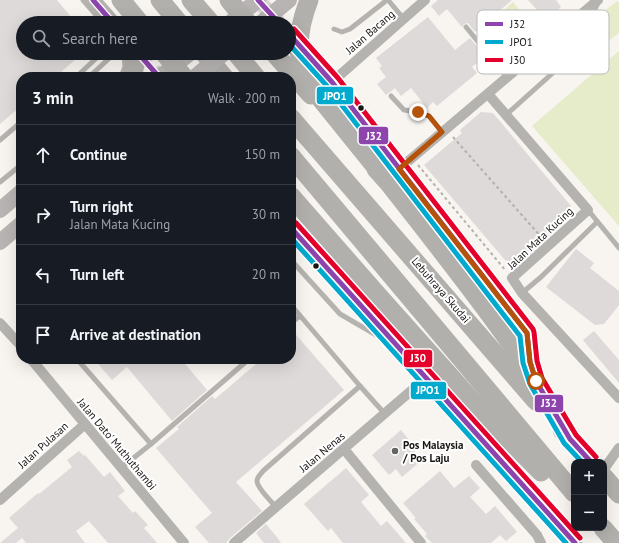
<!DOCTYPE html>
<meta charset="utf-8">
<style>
body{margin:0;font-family:"PT Sans",sans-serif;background:#242831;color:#f1f3f6}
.controls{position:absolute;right:12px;bottom:12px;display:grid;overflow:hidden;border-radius:8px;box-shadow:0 4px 16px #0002}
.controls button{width:36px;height:36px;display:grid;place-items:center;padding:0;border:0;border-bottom:1px solid #363941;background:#171b24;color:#f1f3f6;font:20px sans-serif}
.stop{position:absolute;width:12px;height:12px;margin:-9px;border:3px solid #b45309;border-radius:50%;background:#fff}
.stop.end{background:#b45309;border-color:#fff;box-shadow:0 1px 4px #0008}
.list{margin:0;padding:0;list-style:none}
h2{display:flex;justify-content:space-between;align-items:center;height:52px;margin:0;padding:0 16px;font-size:17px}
h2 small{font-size:13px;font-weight:400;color:#9ea1a6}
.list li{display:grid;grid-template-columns:26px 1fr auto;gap:12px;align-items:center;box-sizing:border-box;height:60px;padding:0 16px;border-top:1px solid #363941}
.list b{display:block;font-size:15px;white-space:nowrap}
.list p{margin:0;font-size:13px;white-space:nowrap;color:#9ea1a6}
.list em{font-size:13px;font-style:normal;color:#9ea1a6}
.icon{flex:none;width:22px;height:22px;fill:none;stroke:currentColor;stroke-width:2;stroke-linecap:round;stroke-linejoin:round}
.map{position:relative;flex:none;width:619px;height:543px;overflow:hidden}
.search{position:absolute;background:#171b24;box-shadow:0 4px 16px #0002;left:16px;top:16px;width:280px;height:44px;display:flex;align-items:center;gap:10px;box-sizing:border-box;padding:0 14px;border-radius:22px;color:#9ea1a6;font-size:15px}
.panel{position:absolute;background:#171b24;box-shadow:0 4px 16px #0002;left:16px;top:72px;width:280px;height:292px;border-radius:16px}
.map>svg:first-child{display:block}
</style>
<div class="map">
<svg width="619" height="543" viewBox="0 0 619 543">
<rect width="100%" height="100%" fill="#f8f4f0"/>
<g fill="#e6ecc9">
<path d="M617,1L619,3V33L603,45L587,25Z"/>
<path d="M513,2L531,24L498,52L480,31Z"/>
<path d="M619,51V226L532,126Z"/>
</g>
<g fill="#dddad9">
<path d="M0,0H57L76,23H23V53H83L55,77H21V106L0,124Z"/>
<path d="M438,0H512L475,32L468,23L464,24L462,27L447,9L439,16L431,6Z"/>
<path d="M528,0H556L561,7L546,20Z"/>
<path d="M428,17L455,50L470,38L485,56L472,67L477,73L437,106L433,102L427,108L411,88L401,96L395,88L386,95L377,84L386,77L379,68L382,66L376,58Z"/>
<path d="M481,112L493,113L571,206L570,218L548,237V236L511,267L424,165L462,133L460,130Z"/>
<path d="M576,249L594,263L590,268L619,291V305L604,324L595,325L546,287Z"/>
<path d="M291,329L344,390L236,482L262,511L230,538L226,543H209L195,527L212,513L156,448L179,429L177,427L212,396L215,399L262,359H291Z"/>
<path d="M594,331L619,360V383L583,340Z"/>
<path d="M94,359H181L207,390L172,421L127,367L112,380Z"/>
<path d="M401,430L413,445L411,447L422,460L402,477L396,469L389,475L372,455Z"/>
<path d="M79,451L84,456L85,455L104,477L110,472L125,491L118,496L133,513L135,511L148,525L144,528L157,543H108L89,521L76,531L85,543H26L22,538L16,543H0L18,528L9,518L38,493L39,494L72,467L67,460Z"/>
<path d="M346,468L369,495L361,502L381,526L387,521L406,543H343L331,528L328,531L304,504Z"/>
<path d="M440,471L454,488L469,476L480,488L470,497L486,514L495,506L517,532L506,541L500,535L491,543H432L425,536L427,534L414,519L416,518L403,503Z"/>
<path d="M266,524L276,536L281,543H264L256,533Z"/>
</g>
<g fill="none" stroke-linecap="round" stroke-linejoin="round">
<g stroke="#d6d3cf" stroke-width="15" stroke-dasharray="15 8" stroke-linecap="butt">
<path d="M258,0L279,23"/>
<path d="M138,53L159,77"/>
</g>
<g stroke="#b3b2af" stroke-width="2" stroke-dasharray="3 3" stroke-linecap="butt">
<path d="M453,137L542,238"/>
<path d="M418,165L506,271"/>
</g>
<g stroke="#b4b3b0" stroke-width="5">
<path d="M83,0L103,23"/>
<path d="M388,0L404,19"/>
<path d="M466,27L507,77"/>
<path d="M334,29L342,32L350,29L387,0"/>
<path d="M76,77L102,53"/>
<path d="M89,77L115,53"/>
<path d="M121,77L125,67L124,53"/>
<path d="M391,96L404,110L418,112L429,116L442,132"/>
<path d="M506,115L565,62L573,51L584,32L598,3"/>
<path d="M0,140L21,122"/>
<path d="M0,182L21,165"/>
<path d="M588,210L619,248"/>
<path d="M291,260L340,314L383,339"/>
<path d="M522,293L541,277L597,222"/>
<path d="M291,305L360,386L385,414"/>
<path d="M291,323L300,316"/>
<path d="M77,359L151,444L121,468"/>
<path d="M151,444L249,359"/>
<path d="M276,507C271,501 257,488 257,481C257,477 261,474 263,471L360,386"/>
</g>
<g stroke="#b4b3b0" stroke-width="10">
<path d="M332,82L425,0"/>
<path d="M488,94L588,210L512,278L522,293L619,398"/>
<path d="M399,169L598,0"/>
<path d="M0,323L21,346"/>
<path d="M31,359L85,424L184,543"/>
<path d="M344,449L421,543"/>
<path d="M476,465L537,535L541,543"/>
<path d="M604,469L619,448"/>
<path d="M0,500L85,424"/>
<path d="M234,543L426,378"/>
</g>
<g stroke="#b4b1af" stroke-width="15">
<path d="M93,0L113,23"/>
<path d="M310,58L332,82L527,333L530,362L533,372"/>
<path d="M291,228L575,543"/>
</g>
<g stroke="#b7b4b3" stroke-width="16">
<path d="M230,23L258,0"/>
<path d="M160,77L190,53"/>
<path d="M0,210L21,192"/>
<path d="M0,242L21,224"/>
</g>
<g stroke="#b2b0ad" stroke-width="19">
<path d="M121,0L140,23"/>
<path d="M160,0L179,23"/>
<path d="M191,0L211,23"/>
<path d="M229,0L248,23"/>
<path d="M164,53L184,77"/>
<path d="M204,53L224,77"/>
<path d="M236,53L256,77"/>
<path d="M274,53L311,95"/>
<path d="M132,77L135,65L136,53"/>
<path d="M291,118L536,401"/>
<path d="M291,156L574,493"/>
<path d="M376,169L387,181C433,240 479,297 521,358C538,384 554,412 570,439"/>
<path d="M291,196L375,292L483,413L541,472"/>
<path d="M562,430L591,462"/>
<path d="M604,477L619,494"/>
<path d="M603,528L616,543"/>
</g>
<g stroke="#b7b4b3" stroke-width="16">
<path d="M261,23L289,0"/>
<path d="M195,77L224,53"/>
</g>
<path stroke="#b2b0ad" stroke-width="19" d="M309,0C300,23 295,47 303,71C305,77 309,83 312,88L387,181"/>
<g stroke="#fff" stroke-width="8">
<g id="bus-1">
<path d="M93,0L113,23"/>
<path d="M258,0L279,23"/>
<path d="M289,34L332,82L527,333L530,362L536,381L570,439L591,462"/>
<path d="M138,53L159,77"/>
<path d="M291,228L575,543"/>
</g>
</g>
<g stroke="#fff" stroke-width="8">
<g id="bus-2">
<path d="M289,44L327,86L520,336L523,363L530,384L564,443L582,462"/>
<path d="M291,238L566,543"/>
</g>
</g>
<g stroke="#fff" stroke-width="8">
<g id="bus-3">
<path d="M294,29L338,78L533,329L534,332L537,361L542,378L576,435L596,457"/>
<path d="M296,223L580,538"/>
</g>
</g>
<use href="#bus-1" stroke="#8e44ad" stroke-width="5"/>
<use href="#bus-2" stroke="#00a9ce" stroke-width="5"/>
<use href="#bus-3" stroke="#e4002b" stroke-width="5"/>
</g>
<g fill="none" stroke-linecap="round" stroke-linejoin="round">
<path stroke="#b45309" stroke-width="5" d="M418,112L429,116L442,132L399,169L527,333L530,362L536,381"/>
</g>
<g fill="#181614" stroke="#fff" stroke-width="1.5">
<circle cx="361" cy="108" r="3.5"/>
<circle cx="316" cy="266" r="3.5"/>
</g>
<circle fill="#666461" stroke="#fff" stroke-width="1.5" cx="395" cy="451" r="4"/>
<g text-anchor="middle" stroke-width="4" stroke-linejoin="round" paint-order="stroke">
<g font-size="11" fill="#181614" stroke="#fff">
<text transform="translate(370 32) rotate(-41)" y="4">Jalan Bacang</text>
<text transform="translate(540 238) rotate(-43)" y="4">Jalan Mata Kucing</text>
<text transform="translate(441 290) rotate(49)" y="4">Lebuhraya Skudai</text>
<text transform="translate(117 444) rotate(50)" y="4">Jalan Dato' Muthuthambi</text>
<text transform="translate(43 445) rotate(-42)" y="4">Jalan Pulasan</text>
<text transform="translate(322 452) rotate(-40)" y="4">Jalan Nenas</text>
</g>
<g font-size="11" font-weight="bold" fill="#181614" stroke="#fff" text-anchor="start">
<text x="403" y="449">Pos Malaysia<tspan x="403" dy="13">/ Pos Laju</tspan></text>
</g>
</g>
<rect x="477" y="10" width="132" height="64" rx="6" fill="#fff" stroke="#bab9b8" stroke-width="1"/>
<rect x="485" y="22" width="18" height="4" fill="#8e44ad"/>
<rect x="485" y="40" width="18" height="4" fill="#00a9ce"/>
<rect x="485" y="58" width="18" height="4" fill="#e4002b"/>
<g font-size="11" fill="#181614">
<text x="510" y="28">J32</text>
<text x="510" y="46">JPO1</text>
<text x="510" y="64">J30</text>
</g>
<g stroke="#fff" stroke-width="1.5">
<rect x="316" y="86" width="38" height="19" rx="4" fill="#00a9ce"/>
<rect x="358" y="126" width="31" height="19" rx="4" fill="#8e44ad"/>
<rect x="403" y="349" width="30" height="19" rx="4" fill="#e4002b"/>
<rect x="410" y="381" width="37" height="19" rx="4" fill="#00a9ce"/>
<rect x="534" y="394" width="30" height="19" rx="4" fill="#8e44ad"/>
</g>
<g font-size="11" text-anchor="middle" font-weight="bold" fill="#fff">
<text x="335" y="100">JPO1</text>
<text x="374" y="140">J32</text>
<text x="418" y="362">J30</text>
<text x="428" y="394">JPO1</text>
<text x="549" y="407">J32</text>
</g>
</svg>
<div class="controls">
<button>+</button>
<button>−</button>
</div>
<div class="stop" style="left:536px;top:381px"></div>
<div class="stop end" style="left:418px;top:112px"></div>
<div class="search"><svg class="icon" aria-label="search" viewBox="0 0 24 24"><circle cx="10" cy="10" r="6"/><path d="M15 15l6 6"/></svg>Search here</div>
<section class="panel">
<h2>3 min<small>Walk · 200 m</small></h2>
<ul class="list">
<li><svg class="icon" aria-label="ahead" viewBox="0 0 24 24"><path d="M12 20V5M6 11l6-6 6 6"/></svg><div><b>Continue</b></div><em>150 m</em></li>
<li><svg class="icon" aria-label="right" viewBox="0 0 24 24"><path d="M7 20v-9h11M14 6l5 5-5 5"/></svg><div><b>Turn right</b><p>Jalan Mata Kucing</p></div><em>30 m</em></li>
<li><svg class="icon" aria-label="left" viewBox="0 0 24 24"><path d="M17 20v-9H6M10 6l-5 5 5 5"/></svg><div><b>Turn left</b></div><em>20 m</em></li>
<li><svg class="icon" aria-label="arrive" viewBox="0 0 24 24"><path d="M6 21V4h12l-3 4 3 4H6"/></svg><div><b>Arrive at destination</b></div></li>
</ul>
</section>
</div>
